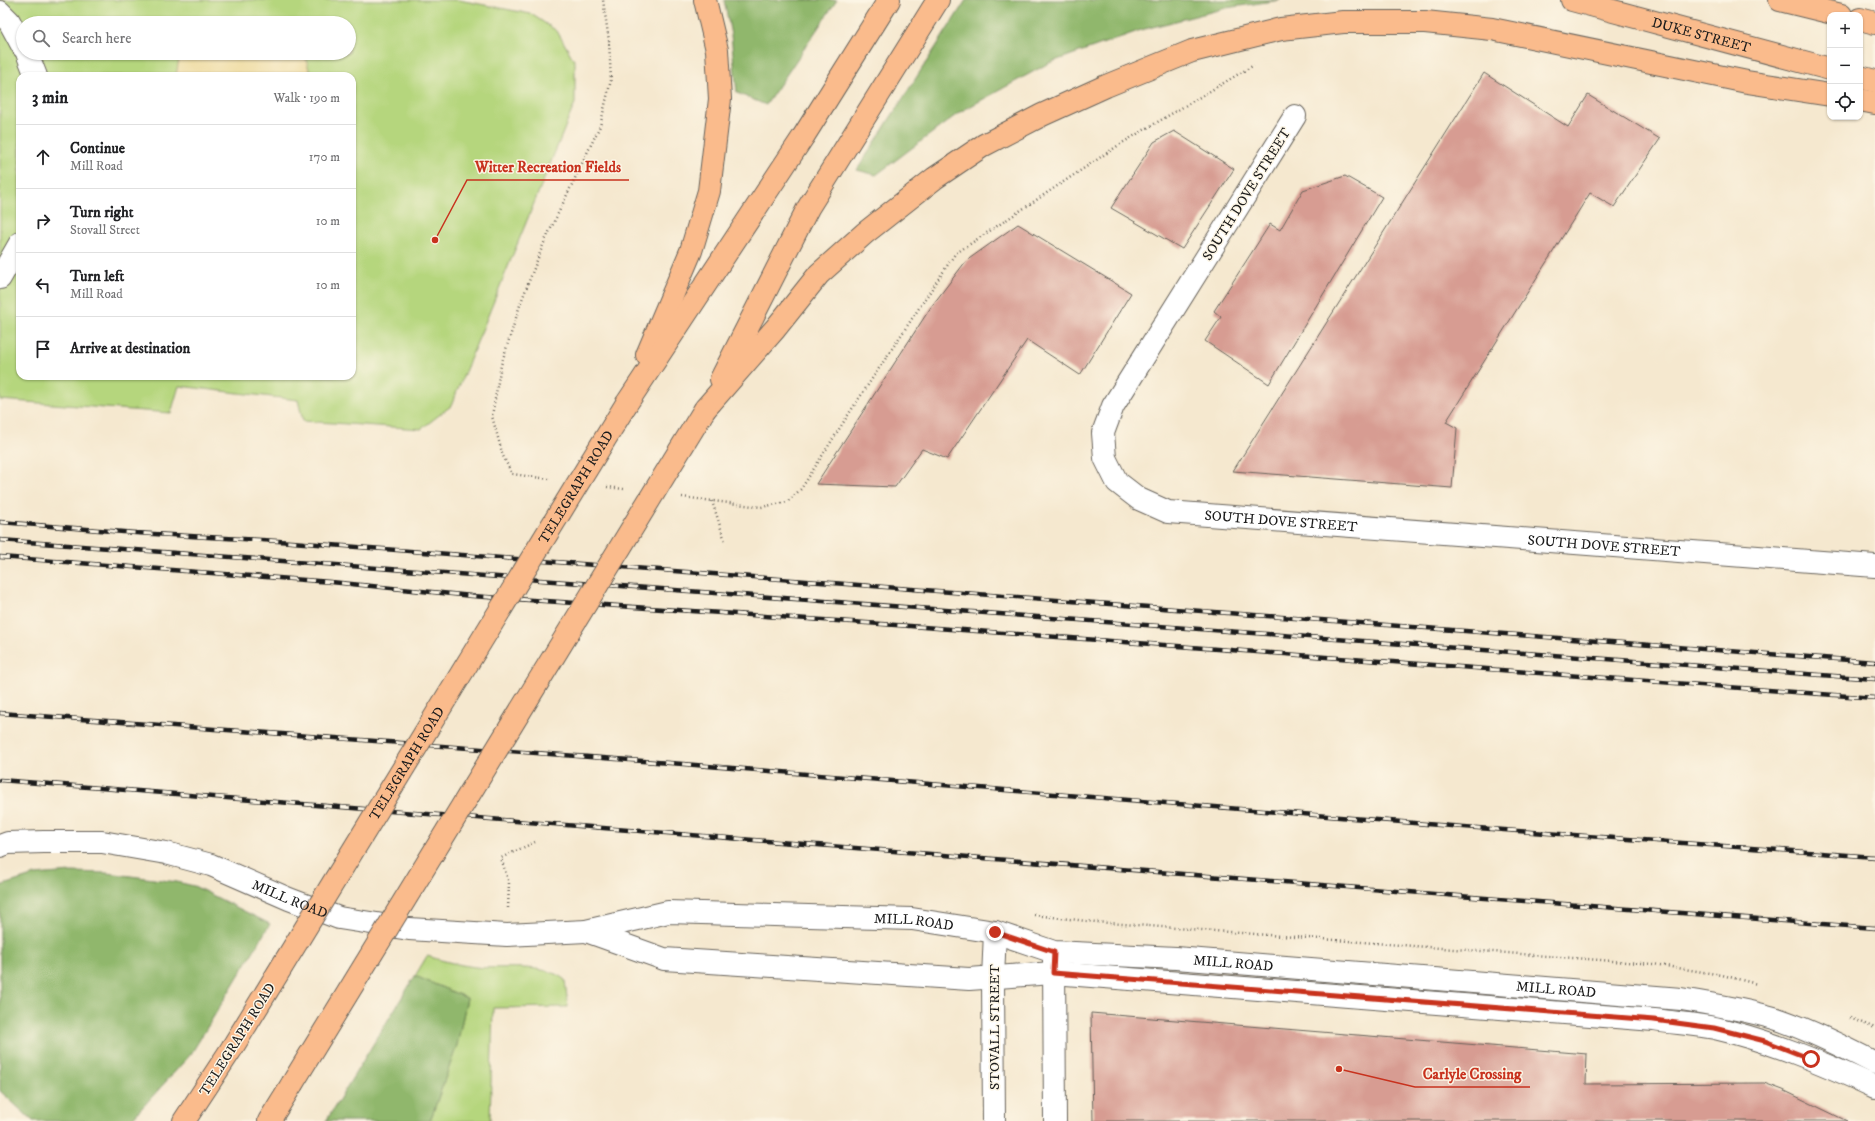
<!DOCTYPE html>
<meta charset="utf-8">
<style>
body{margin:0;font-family:"IM FELL DW Pica",serif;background:#f2f2f2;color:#202124}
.controls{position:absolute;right:12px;top:12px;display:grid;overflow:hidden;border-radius:8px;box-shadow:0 1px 3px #0004}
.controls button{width:36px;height:36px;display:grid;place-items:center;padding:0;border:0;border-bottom:1px solid #e0e0e0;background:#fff;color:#202124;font:20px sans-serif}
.stop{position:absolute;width:12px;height:12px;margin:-9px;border:3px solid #c8321e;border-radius:50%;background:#fff}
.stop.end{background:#c8321e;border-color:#fff;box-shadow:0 1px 4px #0008}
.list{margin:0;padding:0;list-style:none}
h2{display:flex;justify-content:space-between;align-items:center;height:52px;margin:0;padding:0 16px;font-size:17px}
h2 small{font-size:13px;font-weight:400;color:#757577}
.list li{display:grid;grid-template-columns:26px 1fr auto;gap:12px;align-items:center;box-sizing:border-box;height:64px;padding:0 16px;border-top:1px solid #e0e0e0}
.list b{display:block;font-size:15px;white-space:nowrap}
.list p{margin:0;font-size:13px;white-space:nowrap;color:#757577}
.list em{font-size:13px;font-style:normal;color:#757577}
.icon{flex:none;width:22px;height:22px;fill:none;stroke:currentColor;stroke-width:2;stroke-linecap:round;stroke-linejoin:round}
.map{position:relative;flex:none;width:1875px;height:1121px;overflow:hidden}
.search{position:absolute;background:#fff;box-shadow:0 1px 3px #0004;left:16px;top:16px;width:340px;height:44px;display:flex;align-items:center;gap:10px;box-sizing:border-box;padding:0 14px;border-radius:22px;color:#757577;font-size:15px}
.panel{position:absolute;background:#fff;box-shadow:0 1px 3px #0004;left:16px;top:72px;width:340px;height:308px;border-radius:12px}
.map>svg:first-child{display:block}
</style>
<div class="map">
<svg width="1875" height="1121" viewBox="0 0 1875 1121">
<rect width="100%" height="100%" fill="#fcf5e5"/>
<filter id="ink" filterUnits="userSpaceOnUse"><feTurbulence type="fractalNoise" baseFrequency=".025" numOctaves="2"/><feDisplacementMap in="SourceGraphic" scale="8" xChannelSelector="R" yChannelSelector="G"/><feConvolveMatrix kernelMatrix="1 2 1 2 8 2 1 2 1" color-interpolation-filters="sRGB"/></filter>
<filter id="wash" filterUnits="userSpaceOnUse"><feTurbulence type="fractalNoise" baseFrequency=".012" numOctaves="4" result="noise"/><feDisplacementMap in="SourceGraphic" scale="16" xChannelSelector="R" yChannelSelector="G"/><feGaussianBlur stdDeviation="0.9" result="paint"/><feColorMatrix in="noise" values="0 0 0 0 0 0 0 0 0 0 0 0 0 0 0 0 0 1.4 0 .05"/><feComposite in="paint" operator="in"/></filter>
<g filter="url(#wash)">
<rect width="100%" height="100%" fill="#f5e8cf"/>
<g fill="#b5d67d" stroke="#68794c" fill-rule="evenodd">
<path d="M0,0H459L531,14L557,31L575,62V103L451,406L421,429L303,421L298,400L179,386L171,413L0,400ZM23,23H349V53H23ZM20,76H352V376H20Z"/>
<path d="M427,956C443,961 459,965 475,967C501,970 544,962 565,980L568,1007L493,1008L490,1121H430L457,1045L467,998L415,976Z"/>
</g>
<g fill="#90b76c" stroke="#566a44">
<path d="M724,0H837L766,105L737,93L731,35Z"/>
<path d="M966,0H1280L1226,8L1141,30L1049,63L960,112L876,175L857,170Z"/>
<path d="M71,872L107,873L177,882L194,886L270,924L191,1054L130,1121H33L0,1091V886L35,875Z"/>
<path d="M415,976L467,998L457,1045L430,1121H326Z"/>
</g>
<path fill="#eeda9e" stroke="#857b5d" d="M180,53H304L311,76H176Z"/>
<g id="blocks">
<g fill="#d79c92">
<path d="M1484,73L1568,127L1588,95L1660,139L1614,207L1590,193L1446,422L1457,428L1452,488L1233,471Z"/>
<path d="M1174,131L1234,169L1182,249L1111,208L1154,142Z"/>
<path d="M1345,176L1382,197L1269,384L1205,341L1221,317L1214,311L1270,224L1280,230L1303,190Z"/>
<path d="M1018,224L1131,293L1080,375L1027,340L947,459L922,449L895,487L816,484L931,307L966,261Z"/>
<path d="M1091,1013L1587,1054L1586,1084L1764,1083L1783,1090L1847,1121H1093Z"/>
</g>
</g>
</g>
<g filter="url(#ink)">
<use href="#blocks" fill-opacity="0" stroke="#68635b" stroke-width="1"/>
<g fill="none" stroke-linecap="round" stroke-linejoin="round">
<g stroke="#68635b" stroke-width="24">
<g id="minor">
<path d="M0,12L9,21L23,47"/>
<path d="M27,53L36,76"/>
<path id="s1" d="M1295,116L1113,406L1103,433L1105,458L1117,482L1139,499L1168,512L1875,566"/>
<path d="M0,278L20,243"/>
<path id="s2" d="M0,846L8,843L44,842H102L166,853L211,865L289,899L339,918L409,929L507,935L586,931L668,912L912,919L995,932L1054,952L1176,958L1681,999C1712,1004 1743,1009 1774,1018C1806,1028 1844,1047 1875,1063"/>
<path d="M586,931L664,959L969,979L1053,973L1654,1020C1674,1023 1695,1024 1715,1028C1771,1041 1823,1063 1875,1087"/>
<path d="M1054,959L1055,1121"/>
<path d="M994,1121L993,978L995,932"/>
</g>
</g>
<g stroke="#68635b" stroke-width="24">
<g id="major">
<path id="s3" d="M1572,0L1830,69"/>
<path d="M1780,0L1841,15"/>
<path d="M1860,19L1875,23"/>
<path d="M1860,77L1875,81"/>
<path d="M1860,100L1875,103"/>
<path d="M647,355L691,251L709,191L720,99L717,50L705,0"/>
<path d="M721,379L808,208L938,0"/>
<path d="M627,403L803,137L889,0"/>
<path d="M705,409L775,329L819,274L865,233L935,178L984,145L1042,115L1106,86L1192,51L1281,29L1343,22H1425L1492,29L1747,82L1830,95"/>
<path d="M184,1121L232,1048"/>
<path d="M269,1121L292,1084"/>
</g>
</g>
<g stroke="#68635b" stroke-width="2.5" stroke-dasharray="1 3" stroke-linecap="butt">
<path d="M549,479L512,474L503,456L492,416L501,365L521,302L543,245L600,126L611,80L609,41L603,0"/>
<path d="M607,487L624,489"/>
<path d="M682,497L761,507L787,502L801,489L850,412L955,254L1122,143L1254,65"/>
<path d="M712,501L725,541"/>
<path d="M508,908L509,883L501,858L535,842"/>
<path d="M1034,915L1096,922L1653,964L1722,975L1757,984"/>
<path d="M1850,1018L1875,1028"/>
</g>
<use href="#minor" stroke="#fff" stroke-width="22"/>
<use href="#major" stroke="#fabb8c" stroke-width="22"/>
<g stroke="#1c1c1c" stroke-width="4.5">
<g id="rail">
<path d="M0,522L136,533L278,541L1875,662"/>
<path d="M0,540L1875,679"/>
<path d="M0,557L331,582L472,596L910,626L1875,698"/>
<path d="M0,713L683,764L1464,827L1875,857"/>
<path d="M0,780L1459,896L1875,928"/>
</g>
</g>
<use href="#rail" stroke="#fcf5e5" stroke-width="3" stroke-dasharray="9" stroke-linecap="butt"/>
<g stroke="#68635b" stroke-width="24" stroke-linecap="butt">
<g id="major-bridge">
<path id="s4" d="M232,1048L627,403"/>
<path d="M292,1084L705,409"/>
</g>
</g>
<use href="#major-bridge" stroke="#fabb8c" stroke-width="22"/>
</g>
</g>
<g fill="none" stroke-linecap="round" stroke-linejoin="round" filter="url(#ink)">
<path stroke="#c8321e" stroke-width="5" d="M995,932L1054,952L1053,973L1654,1020L1714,1028L1765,1041L1811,1059"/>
</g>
<g text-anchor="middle" stroke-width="3" stroke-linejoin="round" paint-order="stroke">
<g font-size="14" fill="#1c1c1c" stroke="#fcf5e5">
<text dy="5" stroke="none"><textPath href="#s3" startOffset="134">DUKE STREET</textPath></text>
<text transform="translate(1246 194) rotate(-58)" y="5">SOUTH DOVE STREET</text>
<text dy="5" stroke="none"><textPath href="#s4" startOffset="658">TELEGRAPH ROAD</textPath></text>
<text dy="5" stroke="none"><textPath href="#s1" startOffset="596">SOUTH DOVE STREET</textPath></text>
<text dy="5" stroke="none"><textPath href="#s1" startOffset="920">SOUTH DOVE STREET</textPath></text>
<text dy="5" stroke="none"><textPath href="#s4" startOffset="334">TELEGRAPH ROAD</textPath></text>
<text dy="5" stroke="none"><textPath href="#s2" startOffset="300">MILL ROAD</textPath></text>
<text dy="5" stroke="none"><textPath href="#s2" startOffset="931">MILL ROAD</textPath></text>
<text dy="5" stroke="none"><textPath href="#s2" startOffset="1255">MILL ROAD</textPath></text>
<text dy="5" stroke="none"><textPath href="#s2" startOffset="1579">MILL ROAD</textPath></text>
<text transform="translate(994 1027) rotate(-90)" y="5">STOVALL STREET</text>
<text transform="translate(237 1039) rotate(-58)" y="5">TELEGRAPH ROAD</text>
</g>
</g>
<path fill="none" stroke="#c8321e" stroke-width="1.5" d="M435 240L467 180H629M1339 1069L1415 1087H1530"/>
<g fill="#c8321e" stroke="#fcf5e5" stroke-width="1.5">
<circle cx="435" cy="240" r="4"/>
<circle cx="1339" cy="1069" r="4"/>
</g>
<g font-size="15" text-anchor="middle" font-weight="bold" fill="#c8321e" stroke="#fcf5e5" stroke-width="3" stroke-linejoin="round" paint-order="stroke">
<text x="548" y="172">Witter Recreation Fields</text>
<text x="1472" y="1079">Carlyle Crossing</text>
</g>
</svg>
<div class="controls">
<button>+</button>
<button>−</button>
<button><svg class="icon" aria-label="locate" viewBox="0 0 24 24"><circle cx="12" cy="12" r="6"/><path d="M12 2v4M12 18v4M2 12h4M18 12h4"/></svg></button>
</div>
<div class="stop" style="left:1811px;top:1059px"></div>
<div class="stop end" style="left:995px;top:932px"></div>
<div class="search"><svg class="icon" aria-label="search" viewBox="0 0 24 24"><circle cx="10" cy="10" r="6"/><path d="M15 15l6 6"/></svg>Search here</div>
<section class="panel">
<h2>3 min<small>Walk · 190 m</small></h2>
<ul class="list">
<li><svg class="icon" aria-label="ahead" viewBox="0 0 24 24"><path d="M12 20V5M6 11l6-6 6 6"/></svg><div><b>Continue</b><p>Mill Road</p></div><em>170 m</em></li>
<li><svg class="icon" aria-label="right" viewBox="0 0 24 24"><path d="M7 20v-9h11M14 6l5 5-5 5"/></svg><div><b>Turn right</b><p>Stovall Street</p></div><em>10 m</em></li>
<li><svg class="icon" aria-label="left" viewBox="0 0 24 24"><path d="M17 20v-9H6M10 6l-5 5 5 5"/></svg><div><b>Turn left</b><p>Mill Road</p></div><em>10 m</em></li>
<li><svg class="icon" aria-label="arrive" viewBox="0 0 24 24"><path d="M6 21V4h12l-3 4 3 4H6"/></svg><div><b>Arrive at destination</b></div></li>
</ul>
</section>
</div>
